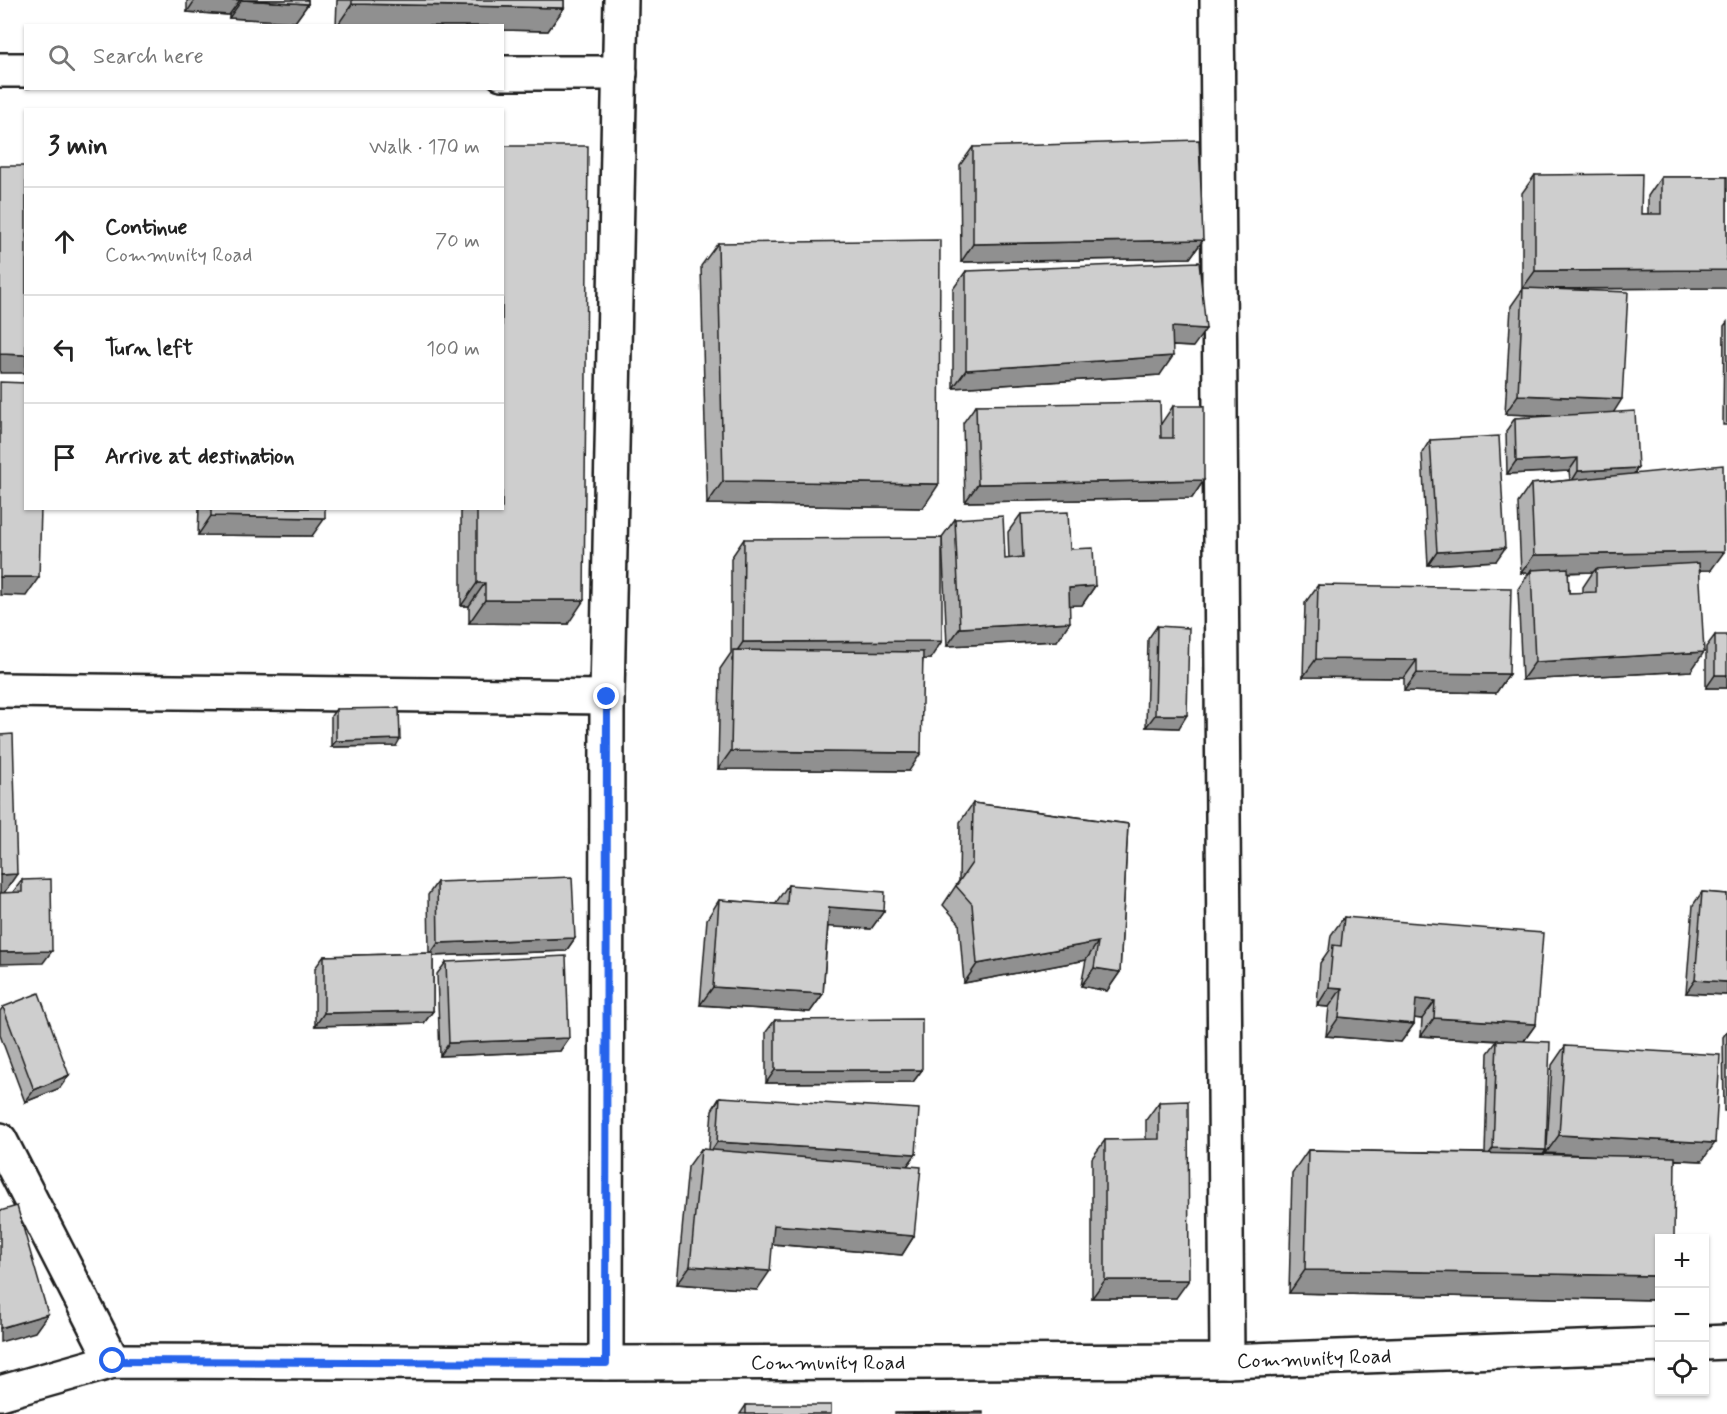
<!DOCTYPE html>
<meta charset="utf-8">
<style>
body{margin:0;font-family:Mynerve,sans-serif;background:#f6f6f6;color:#222}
.controls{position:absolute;right:18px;bottom:18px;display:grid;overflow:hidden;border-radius:0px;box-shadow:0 2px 4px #0004}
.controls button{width:54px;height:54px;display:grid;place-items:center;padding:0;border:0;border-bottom:2px solid #e0e0e0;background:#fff;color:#222;font:30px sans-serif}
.stop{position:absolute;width:18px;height:18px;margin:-14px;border:4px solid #2563eb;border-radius:50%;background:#fff}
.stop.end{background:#2563eb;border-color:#fff;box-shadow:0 2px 6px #0008}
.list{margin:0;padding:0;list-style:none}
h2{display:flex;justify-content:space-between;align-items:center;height:78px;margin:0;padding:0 24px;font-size:26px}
h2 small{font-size:20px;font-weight:400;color:#767676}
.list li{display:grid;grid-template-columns:39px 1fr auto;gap:18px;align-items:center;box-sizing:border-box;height:108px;padding:0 24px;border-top:2px solid #e0e0e0}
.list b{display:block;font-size:22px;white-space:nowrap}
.list p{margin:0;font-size:20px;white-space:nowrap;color:#767676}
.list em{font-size:20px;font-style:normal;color:#767676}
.icon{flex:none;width:33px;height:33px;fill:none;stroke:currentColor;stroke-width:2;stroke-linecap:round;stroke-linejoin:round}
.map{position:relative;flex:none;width:1727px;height:1414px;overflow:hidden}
.search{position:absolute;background:#fff;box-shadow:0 2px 4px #0004;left:24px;top:24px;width:480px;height:66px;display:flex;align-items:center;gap:15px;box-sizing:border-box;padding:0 21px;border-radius:0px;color:#767676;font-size:22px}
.panel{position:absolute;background:#fff;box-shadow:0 2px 4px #0004;left:24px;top:108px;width:480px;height:402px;border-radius:0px}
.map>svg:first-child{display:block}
</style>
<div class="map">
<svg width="1727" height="1414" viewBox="0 0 1727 1414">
<rect width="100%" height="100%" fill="#fff"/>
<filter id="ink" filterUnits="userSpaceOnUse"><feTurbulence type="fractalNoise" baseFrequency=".0167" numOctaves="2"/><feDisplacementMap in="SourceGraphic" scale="12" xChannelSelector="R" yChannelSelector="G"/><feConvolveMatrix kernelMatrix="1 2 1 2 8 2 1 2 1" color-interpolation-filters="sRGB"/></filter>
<g filter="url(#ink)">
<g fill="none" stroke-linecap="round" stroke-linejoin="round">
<g stroke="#1c1c1c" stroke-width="38">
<g id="minor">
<path d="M1217,0L1227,1361"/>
<path d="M0,70H26"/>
<path d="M502,73H620"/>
<path d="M0,690L607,697"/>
<path d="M0,1140L113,1361"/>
<path d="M1704,1343L1727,1342"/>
<path d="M606,1363L607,697L621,0"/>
<path d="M0,1393L113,1361L606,1363L1227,1361L1660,1345"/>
</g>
</g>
<use href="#minor" stroke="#fff" stroke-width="33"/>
</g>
<g fill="#b1b1b1" stroke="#1c1c1c" stroke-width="1.5" fill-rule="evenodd">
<path d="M187,0H308V4L295,22L229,18V15L187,12Z"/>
<path d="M337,0H564V8L548,31L502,30V26H336Z"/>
<path d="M973,147L1203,240L1190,258L961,262L960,165Z"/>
<path d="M1535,175L1641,214H1648V196L1661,177H1727V288L1546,289L1613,413L1633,474L1711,570H1700L1691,671L1522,680L1518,589L1529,573H1521L1518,503L1531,484L1570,480L1569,471L1507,474L1506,431L1515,418L1556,416L1505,414L1511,306L1523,289H1522V193ZM1593,572L1583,587V593H1569L1568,573Z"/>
<path d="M718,243L923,508L707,504L701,266Z"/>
<path d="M966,271L1193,347L1172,346L1160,375L953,388V289Z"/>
<path d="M1727,322V425H1723L1724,326Z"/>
<path d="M976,405L1161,424L1173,406L1204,480L1192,498L965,502L963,423Z"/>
<path d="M1430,440L1496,561L1428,565L1422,453Z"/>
<path d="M199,508H325L312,536L198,535Z"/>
<path d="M461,508H502L568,624L469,623V606H461Z"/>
<path d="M1021,514L1070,549L1095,586L1082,605H1069L1057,641L947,646L942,537L955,519L1005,559H1009L1008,532Z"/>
<path d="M744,539L930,659H923L909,771L718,769L720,669L731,653V558Z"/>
<path d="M1318,585L1509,674L1496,693L1404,691V678L1303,677L1305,603Z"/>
<path d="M1157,626L1179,728L1146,727L1148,639Z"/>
<path d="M1715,635L1727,688H1706V647Z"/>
<path d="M336,709L396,746L331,747V716Z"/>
<path d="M973,803L1128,824L1120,972L1107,991L1081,986L1086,960L964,983L959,923L943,905L959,881L960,822Z"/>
<path d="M22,880L43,963L13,892Z"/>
<path d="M437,882L575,938L566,951L433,956V1011L424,1023L315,1026V968L324,956L429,953L428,895Z"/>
<path d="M788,885L884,911L871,929L828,926L823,994L810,1012L700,1005L707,919L719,900L775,904Z"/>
<path d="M1702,892L1727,894V995L1686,993L1693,905Z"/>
<path d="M1344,917L1536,1024L1524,1041L1547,1146L1552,1065L1565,1046L1702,1161L1675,1160L1657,1300L1289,1293L1292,1173L1308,1150L1485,1153L1488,1053L1497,1041L1421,1036L1422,1019L1414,1018V1024L1401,1042L1326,1036L1329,1007L1317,1006L1320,963L1329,950L1331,935ZM1546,1150V1153L1591,1155L1544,1154Z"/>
<path d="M446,962L569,1038L560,1051L440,1056L437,974Z"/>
<path d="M3,1007L60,1088L25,1102L0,1035V1011Z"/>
<path d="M775,1020L922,1070L913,1082L766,1083V1032Z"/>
<path d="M1727,1031V1111H1724L1723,1037Z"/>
<path d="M720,1097L916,1154L907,1166L914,1236L902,1255L772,1244L757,1290L677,1284L688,1167L701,1149L709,1150L712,1110Z"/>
<path d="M1159,1102L1176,1298H1092V1158L1105,1140H1146V1120Z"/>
<path d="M746,1405L831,1414H740Z"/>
</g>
<g fill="#909090" stroke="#1c1c1c" stroke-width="1.5">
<path d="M195,0H240L229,15L187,12Z"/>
<path d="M242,0L308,4L295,22L229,18Z"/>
<path d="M352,4L564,8L548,31L502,30V26H337Z"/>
<path d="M1203,240L1190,258L961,262L973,244Z"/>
<path d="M1727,270V288L1522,289L1535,271Z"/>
<path d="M1172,327L1206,329L1193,347L1159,345Z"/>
<path d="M0,354L26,355V373H0Z"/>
<path d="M1173,356L1160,375L953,388L966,370Z"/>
<path d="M1518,395L1622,399L1610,418L1505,414Z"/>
<path d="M1578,458L1569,471L1507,474L1516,461Z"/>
<path d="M1638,468L1629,480L1570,484L1578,471Z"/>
<path d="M1204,480L1192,498L965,502L978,484Z"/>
<path d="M723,481L939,484L923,508L707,504Z"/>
<path d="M211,516L325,518L312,536L198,535Z"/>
<path d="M1505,548L1496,561L1428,565L1437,552Z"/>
<path d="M1724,552L1711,570L1596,572V569L1593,572L1531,573V570L1529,573H1521L1534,555Z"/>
<path d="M0,577H39L26,596L0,595Z"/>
<path d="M477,583H485L469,606H461Z"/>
<path d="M1095,586L1082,605L1056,606L1069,588Z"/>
<path d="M485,600H584L568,624L469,623Z"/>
<path d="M1070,622L1057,641L947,646L960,628Z"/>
<path d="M942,641L930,659L732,661V658L743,642Z"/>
<path d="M1704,652L1691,671L1522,680L1535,662Z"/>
<path d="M1316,659L1417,660L1404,678L1303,677Z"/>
<path d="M1417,673L1509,674L1496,693L1404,691Z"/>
<path d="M1715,675H1727V688H1706Z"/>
<path d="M1155,715H1187L1179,728L1146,727Z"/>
<path d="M400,739L396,746L331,747L336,741Z"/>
<path d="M731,751L921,753L909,771L718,769Z"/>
<path d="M17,874L4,893H0V875Z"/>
<path d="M829,907L884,911L871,929L816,926Z"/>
<path d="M575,938L566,951L429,956L438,943Z"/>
<path d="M1098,942L1086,960L964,983L977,964Z"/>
<path d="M52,951L43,963L0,964V952Z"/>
<path d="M1094,968L1120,972L1107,991L1081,986Z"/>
<path d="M1695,980L1727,982V995L1686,993Z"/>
<path d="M713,987L823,994L810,1012L700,1005Z"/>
<path d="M1329,987L1342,988L1329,1007L1317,1006Z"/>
<path d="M1416,999L1435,1001L1422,1019L1403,1017Z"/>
<path d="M433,1011L424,1023L315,1026L324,1013Z"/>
<path d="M1339,1017L1414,1024L1401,1042L1326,1036Z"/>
<path d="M1434,1018L1536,1024L1523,1042L1421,1036Z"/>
<path d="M569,1038L560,1051L440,1056L449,1043Z"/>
<path d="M775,1070H922L913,1082L766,1083Z"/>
<path d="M69,1075L60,1088L25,1102L34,1090Z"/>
<path d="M1559,1135L1715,1143L1702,1161L1546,1153Z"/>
<path d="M717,1142L916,1154L907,1166L709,1154Z"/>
<path d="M1493,1148L1546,1150L1538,1163L1484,1161Z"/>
<path d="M774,1225L914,1236L902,1255L761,1243Z"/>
<path d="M690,1266L770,1271L757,1290L677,1284Z"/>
<path d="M1305,1270L1659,1276V1296L1657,1300L1289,1293Z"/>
<path d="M1105,1280H1189L1176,1298H1092Z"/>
<path d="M48,1314L35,1332L0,1342V1328Z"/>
</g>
<g fill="#cecece" stroke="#1c1c1c" stroke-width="1.5">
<path d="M243,0H308V4Z"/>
<path d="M352,0H564V8L352,4Z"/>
<path d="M1199,140L1203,240L973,244V147Z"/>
<path d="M502,146H588L584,600H485V583H477V508H502Z"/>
<path d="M0,166H26V355L0,354Z"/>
<path d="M1642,174L1641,214H1661V177H1727V270L1535,271V175Z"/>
<path d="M940,240L939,484L723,481L718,243Z"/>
<path d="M1199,262L1206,329L1172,327L1173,356L966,370V271Z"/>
<path d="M1523,288L1628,292L1622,399L1518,395Z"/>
<path d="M0,382L26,383V508H41L39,577H0Z"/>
<path d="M1160,402L1161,438H1173V406H1204V480L978,484L976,405Z"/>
<path d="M1635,411L1638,468L1578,471V458L1516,461L1515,418Z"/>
<path d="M1499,436L1505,548L1437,552L1430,440Z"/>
<path d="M1723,465L1724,552L1534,555L1531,484Z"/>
<path d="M211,508H325V518L211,516Z"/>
<path d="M1068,512L1070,549L1093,548L1095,586L1069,588L1070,622L960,628L955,519L1003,516L1005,559L1023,557L1021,514Z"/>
<path d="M942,538V641L743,642L744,539Z"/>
<path d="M1699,563L1704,652L1535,662L1531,570L1568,568L1569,593L1596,592V569Z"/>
<path d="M1318,585L1511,588L1509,674L1417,673V660L1316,659Z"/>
<path d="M1157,626L1189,628L1187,715H1155Z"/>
<rect x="1715" y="635" width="12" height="40"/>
<path d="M733,650L923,652L921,753L731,751Z"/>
<path d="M399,708L400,739L336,741V709Z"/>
<path d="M13,734L17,874L0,875V735Z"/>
<path d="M973,803L1128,824L1120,972L1094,968L1098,942L977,964L972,904L956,886L972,863Z"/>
<path d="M572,877L575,938L438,943L437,882Z"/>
<path d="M51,879L52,951L0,952V893L22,892V880Z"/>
<path d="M788,885L885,892L884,911L829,907L823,994L713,987L719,900L787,905Z"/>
<path d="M1702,892L1727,894V982L1695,980Z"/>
<path d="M1344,917L1543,933L1536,1024L1434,1018L1435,1001L1416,999L1414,1024L1339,1017L1342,988L1329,987L1333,945L1341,946Z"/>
<path d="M433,953V1011L324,1013V956Z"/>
<path d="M566,956L569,1038L449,1043L446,962Z"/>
<path d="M39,993L69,1075L34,1090L3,1007Z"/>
<path d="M922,1019V1070H775V1020Z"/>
<path d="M1497,1040L1550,1042L1546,1150L1493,1148Z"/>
<path d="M1565,1046L1720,1055L1715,1143L1559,1135Z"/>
<path d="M720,1097L919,1109L916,1154L717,1142Z"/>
<path d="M1188,1101L1189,1280H1105V1140L1159,1139V1102Z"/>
<path d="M701,1149L921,1167L914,1236L774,1225L770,1271L690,1266Z"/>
<path d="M1308,1150L1675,1157L1674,1239H1659V1276L1305,1270Z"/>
<path d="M17,1206L48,1314L0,1328V1211Z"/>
<rect x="746" y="1405" width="85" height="9"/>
<path d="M983,1412V1414H895V1413Z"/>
</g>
</g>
<g fill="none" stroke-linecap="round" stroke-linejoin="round" filter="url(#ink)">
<path stroke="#2563eb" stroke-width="8" d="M113,1361L606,1363L607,697"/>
</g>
<g text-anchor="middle" stroke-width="6" stroke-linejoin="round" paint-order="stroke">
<g font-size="21" fill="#1c1c1c" stroke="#fff">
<text transform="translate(1314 1358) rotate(-2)" y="7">Community Road</text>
<text x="828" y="1369">Community Road</text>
</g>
</g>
</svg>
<div class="controls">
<button>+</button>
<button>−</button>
<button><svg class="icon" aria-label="locate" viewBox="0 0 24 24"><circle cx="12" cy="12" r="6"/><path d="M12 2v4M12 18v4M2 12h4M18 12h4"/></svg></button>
</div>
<div class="stop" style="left:113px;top:1361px"></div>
<div class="stop end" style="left:607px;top:697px"></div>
<div class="search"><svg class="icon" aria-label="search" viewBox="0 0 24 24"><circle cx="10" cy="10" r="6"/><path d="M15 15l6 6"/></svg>Search here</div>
<section class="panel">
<h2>3 min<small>Walk · 170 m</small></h2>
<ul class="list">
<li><svg class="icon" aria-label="ahead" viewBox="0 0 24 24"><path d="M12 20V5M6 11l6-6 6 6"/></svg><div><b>Continue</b><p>Community Road</p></div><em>70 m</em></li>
<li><svg class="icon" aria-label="left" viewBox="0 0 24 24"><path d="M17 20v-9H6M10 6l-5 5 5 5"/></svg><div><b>Turn left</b></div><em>100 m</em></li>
<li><svg class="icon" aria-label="arrive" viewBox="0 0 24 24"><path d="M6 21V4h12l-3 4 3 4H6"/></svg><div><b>Arrive at destination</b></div></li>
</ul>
</section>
</div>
